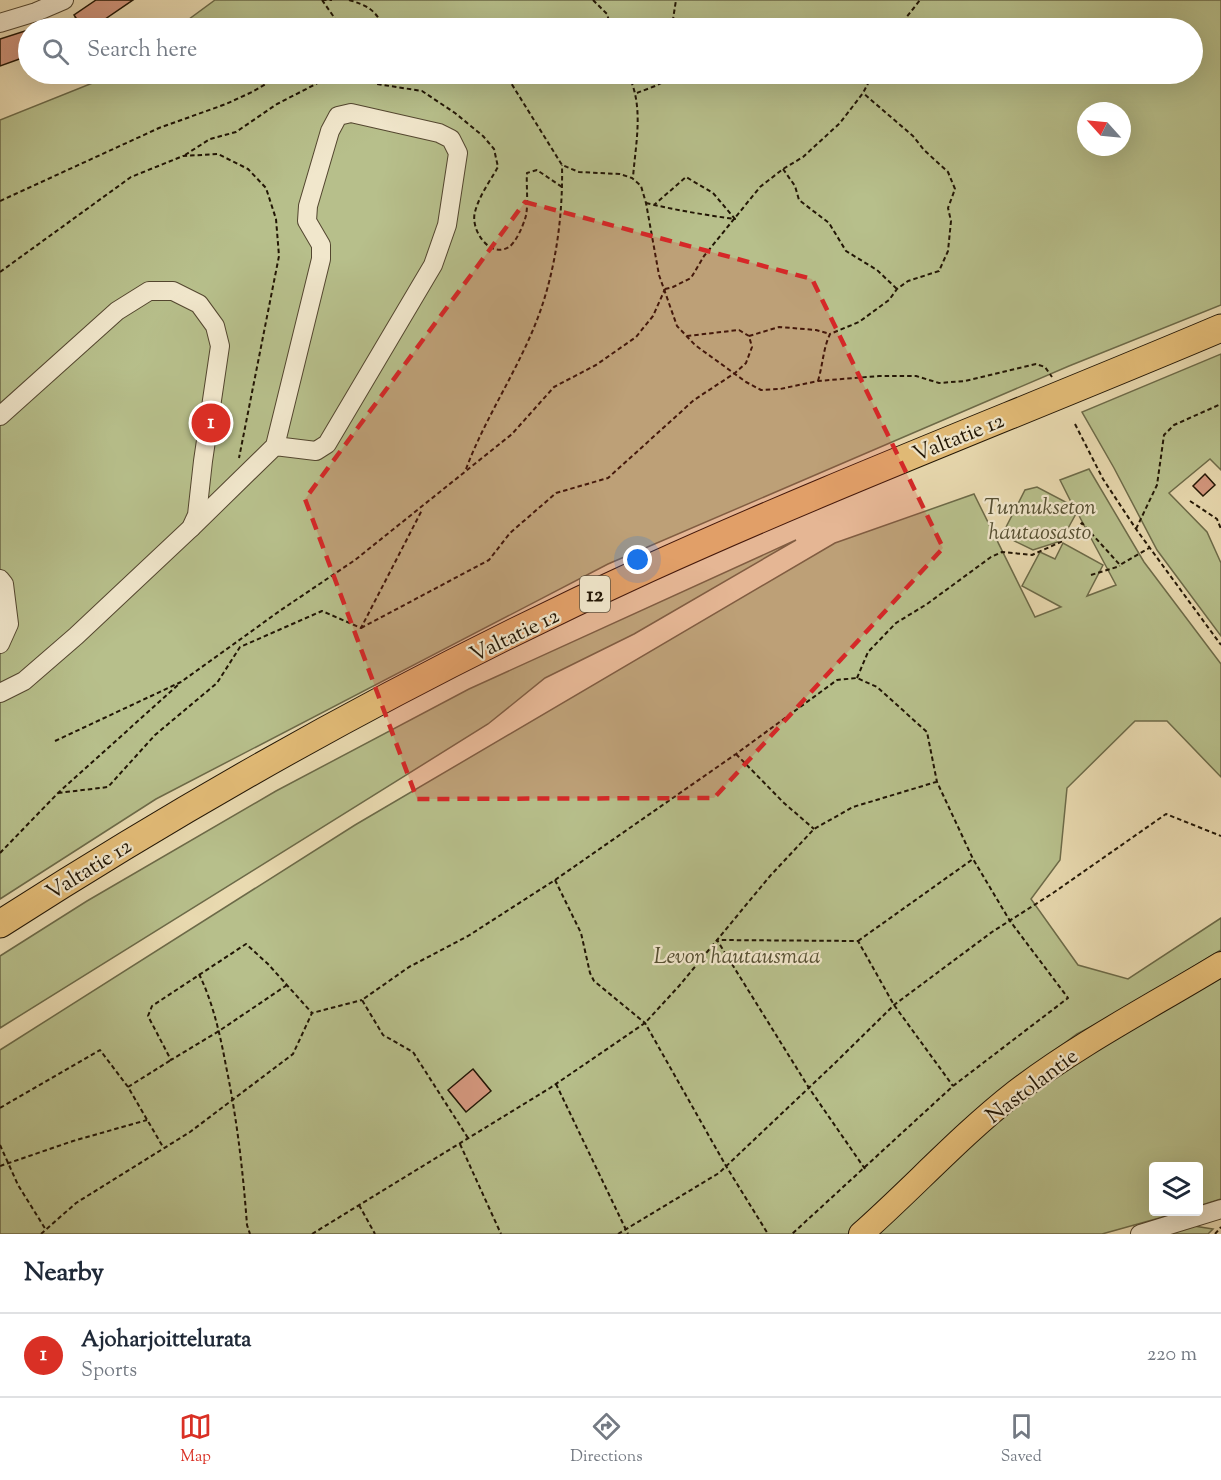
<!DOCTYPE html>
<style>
body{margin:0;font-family:"Sorts Mill Goudy",serif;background:#f6f6f7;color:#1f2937}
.controls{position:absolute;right:18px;bottom:18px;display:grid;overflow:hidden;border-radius:6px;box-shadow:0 6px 24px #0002}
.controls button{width:54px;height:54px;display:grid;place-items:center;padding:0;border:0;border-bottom:2px solid #e0e1e3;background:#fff;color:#1f2937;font:30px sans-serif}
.compass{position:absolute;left:1077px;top:102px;width:54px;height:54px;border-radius:50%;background:#fff;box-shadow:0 6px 24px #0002;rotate:297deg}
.you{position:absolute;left:638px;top:560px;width:21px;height:21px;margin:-15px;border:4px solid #fff;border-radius:50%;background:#1a73e8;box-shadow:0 0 0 9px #1a73e833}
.badge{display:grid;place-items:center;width:39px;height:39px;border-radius:50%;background:#d93025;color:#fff;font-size:20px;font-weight:700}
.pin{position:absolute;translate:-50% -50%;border:3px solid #fff;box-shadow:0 2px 6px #0006}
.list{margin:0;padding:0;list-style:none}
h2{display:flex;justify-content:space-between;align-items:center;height:78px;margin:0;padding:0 24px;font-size:26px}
h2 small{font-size:20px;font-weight:400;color:#747a83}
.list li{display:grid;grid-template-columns:39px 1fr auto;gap:18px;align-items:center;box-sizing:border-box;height:84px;padding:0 24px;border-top:2px solid #e0e1e3}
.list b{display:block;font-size:22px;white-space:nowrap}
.list p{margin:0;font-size:20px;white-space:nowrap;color:#747a83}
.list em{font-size:20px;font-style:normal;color:#747a83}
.icon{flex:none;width:33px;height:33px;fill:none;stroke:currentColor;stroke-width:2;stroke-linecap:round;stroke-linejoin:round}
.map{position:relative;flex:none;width:1221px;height:1234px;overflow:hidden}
.search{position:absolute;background:#fff;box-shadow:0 6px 24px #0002;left:18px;right:18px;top:18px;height:66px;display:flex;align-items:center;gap:15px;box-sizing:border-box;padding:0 21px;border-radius:33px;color:#747a83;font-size:22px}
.sheet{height:162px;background:#fff}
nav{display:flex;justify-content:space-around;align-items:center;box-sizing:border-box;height:84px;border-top:2px solid #e0e1e3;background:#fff;font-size:16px;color:#747a83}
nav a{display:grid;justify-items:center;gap:3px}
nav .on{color:#d93025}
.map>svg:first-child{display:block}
</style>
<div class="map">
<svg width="1221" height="1234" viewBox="0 0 1221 1234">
<rect width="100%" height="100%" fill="#e9dab0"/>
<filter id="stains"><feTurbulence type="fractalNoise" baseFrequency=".00333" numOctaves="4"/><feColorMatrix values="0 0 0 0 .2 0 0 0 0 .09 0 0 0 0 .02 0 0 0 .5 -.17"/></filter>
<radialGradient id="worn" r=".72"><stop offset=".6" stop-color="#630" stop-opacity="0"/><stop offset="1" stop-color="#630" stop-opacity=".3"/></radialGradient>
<g fill="#b7bf8b" stroke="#6c6a48" stroke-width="1.5" fill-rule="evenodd">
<path d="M215,0H1221V305L1069,366L608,564L156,799L0,899V120L115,74H1192V28H177ZM1086,111H1122V147H1086Z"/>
<path d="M1221,354V470L1210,459L1169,493L1207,532L1221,563V636L1157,550L1114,468L1082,412Z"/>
<path d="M1089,469L1144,562L1221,664V777L1167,721H1135L1067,788L1060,860L1031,899L1078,965L1128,979L1221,918V950L1114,1015L1077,1034L1009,1085L848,1234H0V1050L355,825L835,543L974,494L1035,617L1061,607L1022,586L1040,552L1055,559L1063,543L1103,565L1087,596L1116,585L1077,512L1061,541L1033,550L1002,535L1025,490L1037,487L1073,506L1060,480Z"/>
<path d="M796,540L634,634L545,678L488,724L0,1028V956L87,901L276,791L469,689Z"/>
<path d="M1221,974V1199L1199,1206L1198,1166H1154V1212H1181L1102,1234H874L1020,1100L1087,1053Z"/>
<path d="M1194,1226L1213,1229L1208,1234H1167Z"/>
</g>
<g fill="#d5987f" stroke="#211504" stroke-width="1.5">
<path d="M96,0H133L92,28H52V27L76,18L74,15Z"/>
<path d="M28,30V50L23,52L25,57L0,66V39Z"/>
<path d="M1205,474L1215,485L1203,496L1193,486Z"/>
<path d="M473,1069L491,1091L466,1112L448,1090Z"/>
</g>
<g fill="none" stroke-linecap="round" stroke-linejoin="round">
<g stroke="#53462f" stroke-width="20">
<g id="minor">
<path d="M0,23L36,12L64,0"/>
<path d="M0,416L117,311L149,291H173L199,304L215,326L220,346L203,461L197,515L191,528L76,636L24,681L0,693"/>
<path d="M191,528L275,446L321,259V245L307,221L308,206L330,131L338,116L351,113L439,133L451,139L458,153L447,225L433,265L327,444L316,451L275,446"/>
<path d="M0,579L4,584L9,624L0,644"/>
<path d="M1140,1234L1221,1209"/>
</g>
</g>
<g stroke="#211504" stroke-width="26">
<path id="major" d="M861,1234C913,1188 961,1135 1016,1092C1080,1043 1152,1006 1221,964"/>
</g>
<g stroke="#211504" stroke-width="29">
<path id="highway" d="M0,924C207,791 423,671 647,569C836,483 1030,409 1221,328"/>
</g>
<g stroke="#211504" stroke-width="2" stroke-dasharray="4.5 3" stroke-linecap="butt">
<path d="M322,0L336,20L337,28"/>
<path d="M322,0H332"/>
<path d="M349,0C366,5 377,10 383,28"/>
<path d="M593,0L607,14L611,28"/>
<path d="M674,28L672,26L676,0"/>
<path d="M898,28L920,0"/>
<path d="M357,74L377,84L422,91L455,113L483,136L494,149L498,167C490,181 479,196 475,212C470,229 489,259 509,247C516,242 522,228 525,219C529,208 526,186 527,173L537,170L562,187"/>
<path d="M501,74L511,83L562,165L579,172L620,174L632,178L641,186L646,203L659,275L677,326L695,345L746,382L761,390L780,389L818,381L879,376H916L939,383L965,381L1036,364L1045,367L1052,377"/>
<path d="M628,74C644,106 636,141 633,177"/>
<path d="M637,93C649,88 665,84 673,74"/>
<path d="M185,155L210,139L236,132L277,104L316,84L331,74"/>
<path d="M783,169L795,186L799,200L829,223L846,251L877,270L897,289"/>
<path d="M0,201L159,128L226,104L252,92L283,74"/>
<path d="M646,203C675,210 705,215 735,219L713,193L686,177L654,205"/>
<path d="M0,272L131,177L183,156L218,154L248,169L266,188L276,219L279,256L239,458"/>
<path d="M665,289L673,287L691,278L704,256L760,187L783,169L803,157L840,123L863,93L873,74"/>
<path d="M749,336L779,327L816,330L830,334"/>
<path d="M818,381C823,364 823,349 830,334L859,322L889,300L897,289L908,281L939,271L948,251L951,221L948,208L955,189L948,172L924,150L913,136L863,93"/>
<path d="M1075,424L1103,479L1136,529L1221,645"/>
<path d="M466,469C487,413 523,363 542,306C557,261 563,211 562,165"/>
<path d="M1190,501L1217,519L1221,529"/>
<path d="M1136,529L1157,485L1164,435L1174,425L1221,404"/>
<path d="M1091,575L1120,566"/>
<path d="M361,628L489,560L510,533L556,493L608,478L694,400L735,373L746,363L752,347L749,336L739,330L687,336"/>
<path d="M857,678L868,652L896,623L927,604L991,557L1002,552L1032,555L1065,540L1082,523L1120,565L1149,548"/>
<path d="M55,741L181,682L281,610L355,560L512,434L554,387L596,365L636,337L653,316L665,289"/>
<path d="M736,754L784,803L814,829"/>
<path d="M58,793L108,787L155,735L217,683L240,647L322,611L361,628L422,510"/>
<path d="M0,853L58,793L179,684"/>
<path d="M555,880L581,933L590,973L594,981L645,1023L726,1166L768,1234"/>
<path d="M858,941L973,859"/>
<path d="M199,974C213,1003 220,1034 226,1066C237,1119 243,1171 247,1225L250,1234"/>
<path d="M287,985L219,1031L171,1060L148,1016L152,1006L246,944L268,964L312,1013"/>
<path d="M556,1084L628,1234"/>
<path d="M128,1087L171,1060"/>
<path d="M0,1108L100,1050L128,1087L163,1147"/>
<path d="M468,1138L413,1052L383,1035L362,1000L409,967L468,936L555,880L736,754L837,680L857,678L877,687L927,732L937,782L973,859L1010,921L1068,998L953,1086L792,1234"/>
<path d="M460,1144L501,1234"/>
<path d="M0,1145L18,1185L46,1230"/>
<path d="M0,1166L73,1141L147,1120"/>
<path d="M865,1169L809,1088L717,940L858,941L894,1005L953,1086"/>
<path d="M359,1205L375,1234"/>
<path d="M41,1234L76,1203L190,1132L293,1054L312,1013L362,1000"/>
<path d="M312,1234L550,1088L645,1023L679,986L770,876L814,829L853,807L936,782"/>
<path d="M618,1234L719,1173L835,1063L894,1005L992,932L1053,893L1166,814L1221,836"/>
<path d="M1215,1234L1221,1227"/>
</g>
<use href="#minor" stroke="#f1e7cc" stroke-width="18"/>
<use href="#major" stroke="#e4bd78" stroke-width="24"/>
<use href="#highway" stroke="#e4bd78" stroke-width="27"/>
</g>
<path fill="#d62828" fill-opacity="0.2" stroke="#d62828" stroke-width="4.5" stroke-dasharray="12 8" stroke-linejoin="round" d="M525,202L812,279L943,548L714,798L417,799L305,499Z"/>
<g text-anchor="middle" stroke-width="4.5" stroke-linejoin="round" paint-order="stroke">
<rect fill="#f1e7cc" stroke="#5f5440" stroke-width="1.5" x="580" y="576" width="30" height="36" rx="4.5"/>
<g font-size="21" font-weight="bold" fill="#211504">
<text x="595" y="601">12</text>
</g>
<g font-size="22" fill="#211504" stroke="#f1e7cc">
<text transform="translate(958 436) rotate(-22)" y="8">Valtatie 12</text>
<text transform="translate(514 634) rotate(-26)" y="8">Valtatie 12</text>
<text transform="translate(88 868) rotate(-32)" y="8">Valtatie 12</text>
<text transform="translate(1031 1085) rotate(-37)" y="8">Nastolantie</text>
</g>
<g font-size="22" font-style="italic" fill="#565033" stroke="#f1e7cc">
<text x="1040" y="514">Tunnukseton<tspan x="1040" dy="25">hautaosasto</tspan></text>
<text x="737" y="963">Levon hautausmaa</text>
</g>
</g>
<rect width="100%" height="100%" filter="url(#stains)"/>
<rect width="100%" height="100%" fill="url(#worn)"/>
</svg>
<div class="controls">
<button><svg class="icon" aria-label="layers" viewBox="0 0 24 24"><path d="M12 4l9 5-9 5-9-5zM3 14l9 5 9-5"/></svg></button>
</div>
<svg class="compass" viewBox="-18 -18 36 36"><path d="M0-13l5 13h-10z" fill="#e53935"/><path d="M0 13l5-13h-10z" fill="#747a83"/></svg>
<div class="you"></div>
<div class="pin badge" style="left:211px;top:423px">1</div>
<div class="search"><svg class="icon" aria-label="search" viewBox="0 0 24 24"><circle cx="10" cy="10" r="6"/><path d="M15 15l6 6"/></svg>Search here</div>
</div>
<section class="sheet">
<h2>Nearby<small></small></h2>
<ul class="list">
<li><span class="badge">1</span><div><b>Ajoharjoittelurata</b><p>Sports</p></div><em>220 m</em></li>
</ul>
</section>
<nav>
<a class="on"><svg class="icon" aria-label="map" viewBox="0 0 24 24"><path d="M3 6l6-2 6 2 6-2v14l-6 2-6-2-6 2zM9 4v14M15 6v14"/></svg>Map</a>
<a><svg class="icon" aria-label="directions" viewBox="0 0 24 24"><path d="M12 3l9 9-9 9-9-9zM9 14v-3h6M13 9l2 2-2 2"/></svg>Directions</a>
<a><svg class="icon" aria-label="saved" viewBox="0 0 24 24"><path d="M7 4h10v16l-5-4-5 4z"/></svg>Saved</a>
</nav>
